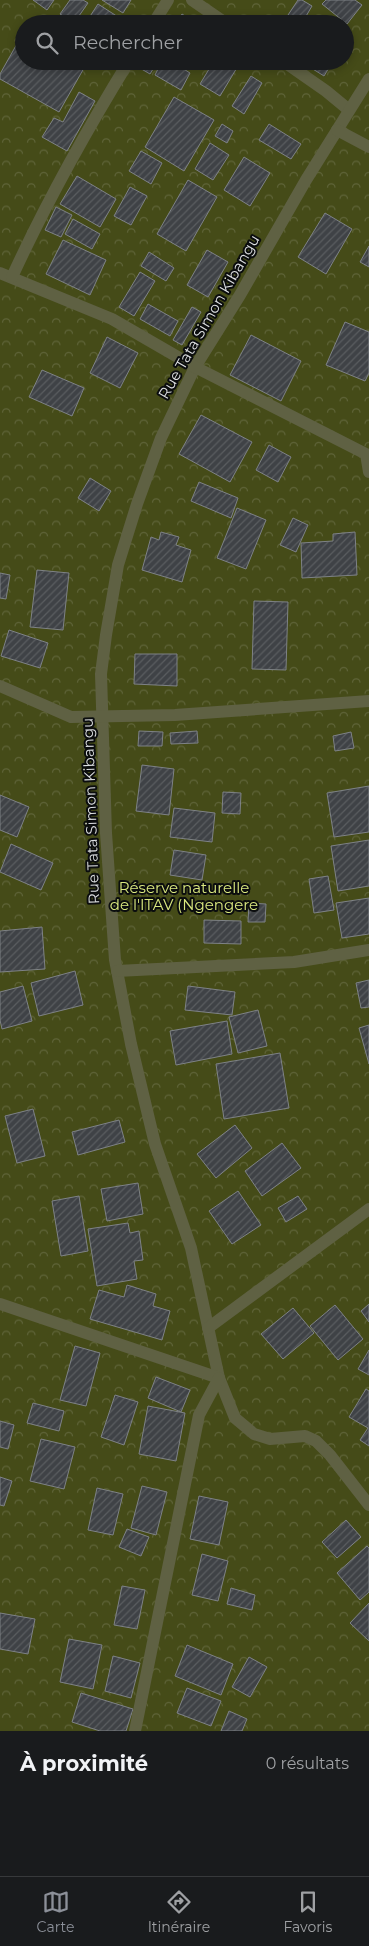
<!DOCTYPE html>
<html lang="fr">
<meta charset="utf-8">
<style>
body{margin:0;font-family:Montserrat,sans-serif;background:#222426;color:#f1f3f6}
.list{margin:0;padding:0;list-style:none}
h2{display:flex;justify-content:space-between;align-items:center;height:65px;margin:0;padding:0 20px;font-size:21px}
h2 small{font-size:16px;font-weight:400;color:#9fa1a4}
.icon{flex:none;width:28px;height:28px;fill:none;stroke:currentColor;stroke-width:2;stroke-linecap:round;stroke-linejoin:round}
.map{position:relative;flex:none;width:369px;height:1731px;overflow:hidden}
.search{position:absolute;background:#191b1d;box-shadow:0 2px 8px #0003;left:15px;right:15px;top:15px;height:55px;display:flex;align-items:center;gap:12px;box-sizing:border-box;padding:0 18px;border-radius:28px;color:#9fa1a4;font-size:19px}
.sheet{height:145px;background:#191b1d}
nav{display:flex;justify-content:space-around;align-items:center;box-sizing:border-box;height:70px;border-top:1px solid #37393b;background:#191b1d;font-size:14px;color:#9fa1a4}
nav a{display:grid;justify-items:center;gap:2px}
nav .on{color:#8c9099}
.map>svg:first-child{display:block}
</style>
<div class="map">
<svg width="369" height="1731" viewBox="0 0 369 1731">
<defs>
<pattern id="park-crowns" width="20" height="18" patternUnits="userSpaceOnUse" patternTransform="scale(1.25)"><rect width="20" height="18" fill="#454b18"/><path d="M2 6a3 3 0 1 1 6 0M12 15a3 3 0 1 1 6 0" fill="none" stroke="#5f6439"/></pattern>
<pattern id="building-hatch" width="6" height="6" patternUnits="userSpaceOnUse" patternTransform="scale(1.25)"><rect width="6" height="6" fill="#3f4246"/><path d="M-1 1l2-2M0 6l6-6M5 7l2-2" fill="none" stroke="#5a5d60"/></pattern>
</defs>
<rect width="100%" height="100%" fill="#212427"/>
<path fill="url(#park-crowns)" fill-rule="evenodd" d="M0,0H369V1731H0ZM24,24H345V61H24Z"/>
<g fill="url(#building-hatch)" stroke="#7e8286">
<path d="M33,0H54L47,10Z"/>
<path d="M70,0H83L88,3L74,23L60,14Z"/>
<path d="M102,0H131L123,13Z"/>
<path d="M298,0H302L312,6L302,23L288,15Z"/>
<path d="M326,0H355L362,5L347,24L322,4Z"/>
<path d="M98,4L129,24H85Z"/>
<path d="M182,14L197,24H176Z"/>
<path d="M18,42L24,45V61H88L59,112L0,79V74Z"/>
<path d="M142,61H158L150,74L138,67Z"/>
<path d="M162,61H171L190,73L181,90L155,75Z"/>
<path d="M214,61H229L238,66L220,96L200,84Z"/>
<path d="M300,61H333L324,76Z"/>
<path d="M251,76L262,83L244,114L232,106Z"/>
<path d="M79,92L95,101L67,151L42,137L54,118L63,122Z"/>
<path d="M174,97L214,120L184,171L145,147Z"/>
<path d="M222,124L233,131L227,143L215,136Z"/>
<path d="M269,124L301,144L291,159L259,140Z"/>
<path d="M210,143L229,155L213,180L195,169Z"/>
<path d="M141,151L162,163L151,184L129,171Z"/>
<path d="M244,157L270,173L250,206L224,190Z"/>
<path d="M77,176L116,199L100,227L60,204Z"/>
<path d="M188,180L217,197L186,251L157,234Z"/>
<path d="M130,187L147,196L131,225L114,216Z"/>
<path d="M56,207L72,215L61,237L45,230Z"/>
<path d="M325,213L352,229L326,274L298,257Z"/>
<path d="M73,219L100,234L92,249L65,234Z"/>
<path d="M63,240L106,260L90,295L46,274Z"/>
<path d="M369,246V267L360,262Z"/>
<path d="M207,250L228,262L208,297L187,285Z"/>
<path d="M149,252L174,268L166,281L141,266Z"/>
<path d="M140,272L155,281L134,316L119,307Z"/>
<path d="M148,304L178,321L170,336L140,319Z"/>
<path d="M192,307L201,312L182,345L173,340Z"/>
<path d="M345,322L369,332V373L365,381L326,365Z"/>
<path d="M251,335L301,361L281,401L230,375Z"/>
<path d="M107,337L138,353L120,388L90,373Z"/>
<path d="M42,370L84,388L72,416L29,397Z"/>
<path d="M201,415L252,442L230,482L179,454Z"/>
<path d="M269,445L291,457L278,482L256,470Z"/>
<path d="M90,478L111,491L99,511L78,498Z"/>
<path d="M199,482L238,498L231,518L191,501Z"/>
<path d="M237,508L266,520L246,569L217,558Z"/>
<path d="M293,518L308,525L296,552L280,545Z"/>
<path d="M161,532L179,537L176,545L191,550L182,582L142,570L151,537L159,540Z"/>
<path d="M355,532L357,575L302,578L301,543L333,541V534Z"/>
<path d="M37,570L69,573L63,630L30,627Z"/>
<path d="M0,573L10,575L6,599L0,598Z"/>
<path d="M254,601L288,602L286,670L252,669Z"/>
<path d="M9,630L48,643L40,668L1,656Z"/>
<path d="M135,654H177V686L134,684Z"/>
<path d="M139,731L163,732L162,746H138Z"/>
<path d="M197,731L198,743L171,744L170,733Z"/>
<path d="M351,732L354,748L335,751L333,736Z"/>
<path d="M142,765L174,769L169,815L136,811Z"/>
<path d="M369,786V832L334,837L327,793Z"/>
<path d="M223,792L241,793L240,814L222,813Z"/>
<path d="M0,795L29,807L17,837L0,830Z"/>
<path d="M174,808L215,813L212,842L170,837Z"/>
<path d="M369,840V886L338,891L331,846Z"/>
<path d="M11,844L53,863L41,890L0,872Z"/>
<path d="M174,850L206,855L202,880L170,875Z"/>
<path d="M328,876L334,910L314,913L309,879Z"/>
<path d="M369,898V934L342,938L336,903Z"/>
<path d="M249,903L266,904L265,922H248Z"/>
<path d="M204,920L241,921V944L204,943Z"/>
<path d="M42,927L45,969L0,972V931Z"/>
<path d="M75,971L83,1005L39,1016L31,983Z"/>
<path d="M369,980V1007L361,1008L356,983Z"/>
<path d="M23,986L32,1021L2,1029L0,1020V992Z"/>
<path d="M188,986L235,992L232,1015L185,1010Z"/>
<path d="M258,1010L267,1046L238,1053L229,1017Z"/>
<path d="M227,1021L232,1054L176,1065L170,1031Z"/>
<path d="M369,1025V1064L359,1028Z"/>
<path d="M280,1053L289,1108L224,1119L216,1064Z"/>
<path d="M33,1109L45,1156L17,1163L5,1116Z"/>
<path d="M119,1120L125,1142L78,1155L72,1132Z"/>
<path d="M235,1125L252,1148L216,1178L197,1154Z"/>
<path d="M282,1143L301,1168L262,1196L245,1171Z"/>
<path d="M138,1183L143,1214L107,1221L101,1189Z"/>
<path d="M238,1191L261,1225L232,1244L209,1211Z"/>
<path d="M79,1196L88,1251L61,1256L52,1201Z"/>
<path d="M298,1196L307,1209L286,1222L278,1208Z"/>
<path d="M128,1223L130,1233L139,1231L143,1260L134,1261L137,1279L97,1286L88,1229Z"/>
<path d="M127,1285L156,1294L153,1306L170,1311L162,1340L90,1319L99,1290L124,1297Z"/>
<path d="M369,1304V1322L361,1311Z"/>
<path d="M335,1305L363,1339L338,1360L310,1326Z"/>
<path d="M293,1308L314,1333L283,1359L261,1334Z"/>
<path d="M75,1346L100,1353L86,1406L60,1400Z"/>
<path d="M369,1350V1375L358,1369Z"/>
<path d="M156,1377L190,1390L181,1412L148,1398Z"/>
<path d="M366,1389L369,1391V1446L360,1440L368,1428L349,1417Z"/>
<path d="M115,1395L138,1402L124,1445L101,1437Z"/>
<path d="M33,1403L64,1411L59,1431L27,1423Z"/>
<path d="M148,1406L185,1413L176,1461L139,1454Z"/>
<path d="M0,1421L14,1425L8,1449L0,1447Z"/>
<path d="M41,1439L75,1447L64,1489L30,1481Z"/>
<path d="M0,1477L12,1481L4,1506L0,1505Z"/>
<path d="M142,1486L167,1492L156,1535L131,1528Z"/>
<path d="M97,1488L123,1494L113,1535L88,1530Z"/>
<path d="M199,1496L228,1502L219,1545L190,1539Z"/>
<path d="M346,1520L361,1537L337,1558L322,1542Z"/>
<path d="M127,1529L149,1537L141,1556L119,1547Z"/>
<path d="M367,1546L369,1548V1592L360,1600L337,1573Z"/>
<path d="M202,1554L228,1561L218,1601L192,1595Z"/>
<path d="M122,1586L145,1590L137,1629L114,1625Z"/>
<path d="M231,1588L255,1595L252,1610L227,1604Z"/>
<path d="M369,1603V1641L350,1623Z"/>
<path d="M0,1613L35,1619L28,1654L0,1649Z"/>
<path d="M69,1639L102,1645L93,1689L60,1682Z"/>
<path d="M187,1645L233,1664L221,1695L175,1676Z"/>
<path d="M113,1656L140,1663L131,1698L105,1691Z"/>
<path d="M249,1657L267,1667L250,1697L232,1687Z"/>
<path d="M187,1688L221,1701L211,1726L177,1713Z"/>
<path d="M81,1693L133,1709L126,1731H100L72,1722Z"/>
<path d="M229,1711L247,1719L242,1731H221Z"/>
</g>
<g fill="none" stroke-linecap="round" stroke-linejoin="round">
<g stroke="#5f6143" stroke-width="12">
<path d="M192,0L227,24"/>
<path d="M153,24L168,0"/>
<path d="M283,61L326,91L349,110"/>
<path d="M369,79L306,180L240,295L195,367L161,438L137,504L118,565L106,635L101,674L106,833L115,960L131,1044L155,1144L191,1248L219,1378L235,1418L254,1434L270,1439L305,1436L316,1441L330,1455L369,1505"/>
<path d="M337,130L369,147"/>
<path d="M0,273L112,319L195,367L366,454L369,472"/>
<path d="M12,277C46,203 86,131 129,61"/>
<path d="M0,686L71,717L175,715L369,701"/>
<path d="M117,971L294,962L369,950"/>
<path d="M0,1304L219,1378"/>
<path d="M208,1328L369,1209"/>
<path d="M135,1731L199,1415L219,1378"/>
</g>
</g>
<g text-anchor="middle" stroke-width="4" stroke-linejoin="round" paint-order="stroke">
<g font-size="15" fill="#dddfe1" stroke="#0b0d0e">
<text transform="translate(209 317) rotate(-60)" y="5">Rue Tata Simon Kibangu</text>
<text transform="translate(91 811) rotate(-92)" y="5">Rue Tata Simon Kibangu</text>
</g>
<g font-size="15" fill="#dbe97f" stroke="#0b0d0e">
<text x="184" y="893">Réserve naturelle<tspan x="184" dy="17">de l'ITAV (Ngengere</tspan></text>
</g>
</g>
</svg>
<div class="search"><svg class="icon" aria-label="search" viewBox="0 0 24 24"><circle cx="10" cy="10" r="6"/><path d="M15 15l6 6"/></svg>Rechercher</div>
</div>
<section class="sheet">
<h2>À proximité<small>0 résultats</small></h2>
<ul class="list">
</ul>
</section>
<nav>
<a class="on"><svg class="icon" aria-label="map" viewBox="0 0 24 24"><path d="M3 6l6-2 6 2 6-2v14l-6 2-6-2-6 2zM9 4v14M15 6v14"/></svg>Carte</a>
<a><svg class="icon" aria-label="directions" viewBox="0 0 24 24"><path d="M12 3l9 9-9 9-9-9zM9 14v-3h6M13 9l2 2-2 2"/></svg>Itinéraire</a>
<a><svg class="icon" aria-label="saved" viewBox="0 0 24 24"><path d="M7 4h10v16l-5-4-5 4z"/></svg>Favoris</a>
</nav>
